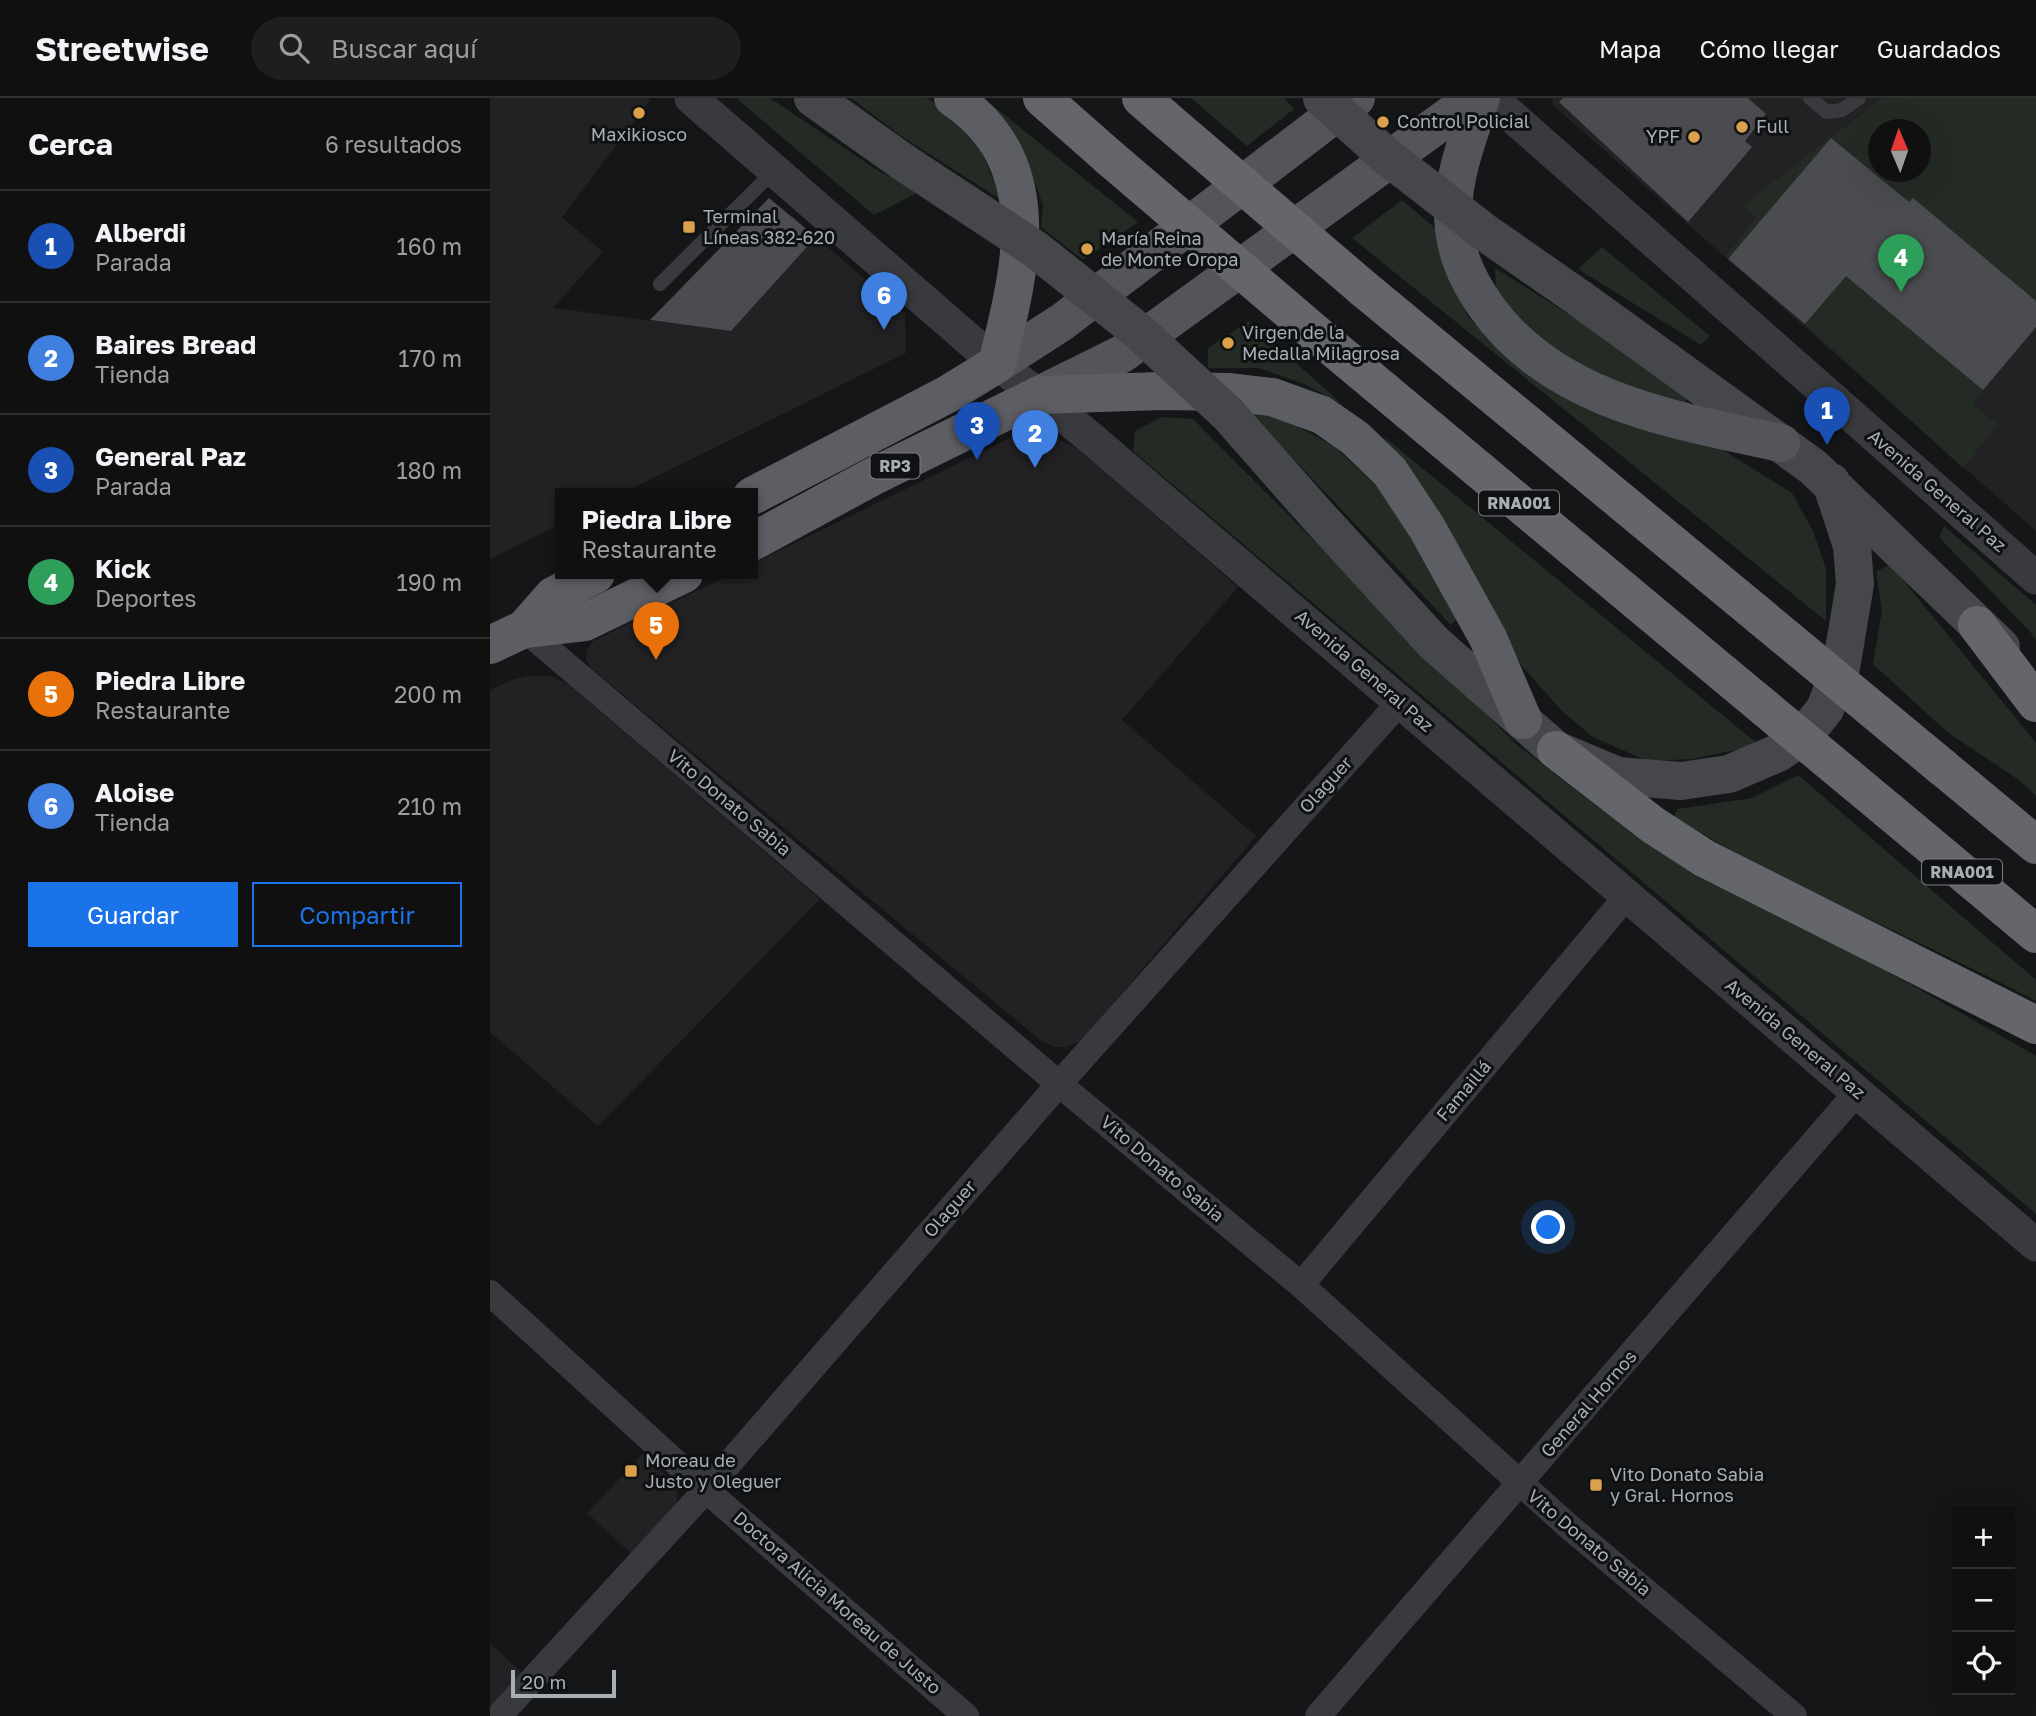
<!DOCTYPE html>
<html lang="es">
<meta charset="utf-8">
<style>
body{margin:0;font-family:"Golos Text",sans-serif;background:#1e1e1f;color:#f1f3f6}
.controls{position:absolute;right:21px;bottom:21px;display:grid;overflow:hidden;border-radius:0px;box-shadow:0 7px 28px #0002}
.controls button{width:63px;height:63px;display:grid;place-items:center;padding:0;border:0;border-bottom:2px solid #303031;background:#101011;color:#f1f3f6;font:35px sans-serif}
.compass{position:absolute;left:1378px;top:21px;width:63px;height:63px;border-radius:50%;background:#101011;box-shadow:0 7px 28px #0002;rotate:358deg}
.scale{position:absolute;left:21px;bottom:18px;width:105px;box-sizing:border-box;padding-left:7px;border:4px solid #a9aeb5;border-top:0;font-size:19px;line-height:24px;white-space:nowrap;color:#a9aeb5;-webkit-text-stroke:5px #101112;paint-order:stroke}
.you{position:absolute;left:1059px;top:1130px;width:24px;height:24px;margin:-18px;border:5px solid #fff;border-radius:50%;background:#1a73e8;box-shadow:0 0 0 10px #1a73e833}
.badge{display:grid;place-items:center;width:46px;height:46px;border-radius:50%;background:#1a73e8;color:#fff;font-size:23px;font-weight:700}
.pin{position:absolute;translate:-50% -58px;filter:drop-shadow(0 2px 4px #0008)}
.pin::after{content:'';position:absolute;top:37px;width:24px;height:21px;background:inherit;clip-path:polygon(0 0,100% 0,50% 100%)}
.popup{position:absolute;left:65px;top:390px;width:203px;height:91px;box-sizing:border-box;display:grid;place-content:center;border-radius:0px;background:#101011;filter:drop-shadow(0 2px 5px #0005);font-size:23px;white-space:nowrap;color:#9c9d9f}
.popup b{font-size:26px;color:#f1f3f6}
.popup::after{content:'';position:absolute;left:50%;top:100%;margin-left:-14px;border:14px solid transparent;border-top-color:#101011}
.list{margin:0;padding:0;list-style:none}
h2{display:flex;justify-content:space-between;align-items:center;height:91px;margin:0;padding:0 28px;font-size:30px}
h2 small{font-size:23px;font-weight:400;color:#9c9d9f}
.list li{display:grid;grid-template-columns:46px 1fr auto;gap:21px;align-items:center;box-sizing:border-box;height:112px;padding:0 28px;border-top:2px solid #303031}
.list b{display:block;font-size:26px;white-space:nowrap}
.list p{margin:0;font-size:23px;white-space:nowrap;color:#9c9d9f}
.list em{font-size:23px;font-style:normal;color:#9c9d9f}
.actions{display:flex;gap:14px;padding:21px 28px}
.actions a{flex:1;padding:16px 0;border:2px solid #1a73e8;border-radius:0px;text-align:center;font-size:24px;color:#1a73e8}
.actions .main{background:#1a73e8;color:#fff}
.icon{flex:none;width:38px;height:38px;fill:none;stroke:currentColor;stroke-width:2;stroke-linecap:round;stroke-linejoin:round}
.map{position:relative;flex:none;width:1546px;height:1618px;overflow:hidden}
header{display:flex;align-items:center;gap:42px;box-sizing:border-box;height:98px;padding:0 35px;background:#101011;border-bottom:2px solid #303031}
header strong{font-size:33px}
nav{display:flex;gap:38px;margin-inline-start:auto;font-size:24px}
.search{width:490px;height:63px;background:#1e1e1f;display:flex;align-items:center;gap:18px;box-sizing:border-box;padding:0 24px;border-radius:38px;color:#9c9d9f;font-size:26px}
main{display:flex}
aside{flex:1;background:#101011}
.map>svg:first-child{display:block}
</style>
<header>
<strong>Streetwise</strong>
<div class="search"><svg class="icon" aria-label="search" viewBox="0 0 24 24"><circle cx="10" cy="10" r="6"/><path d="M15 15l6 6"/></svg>Buscar aquí</div>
<nav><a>Mapa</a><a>Cómo llegar</a><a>Guardados</a></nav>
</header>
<main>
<aside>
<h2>Cerca<small>6 resultados</small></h2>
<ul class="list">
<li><span class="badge" style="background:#1a4fb4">1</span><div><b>Alberdi</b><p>Parada</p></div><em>160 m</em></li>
<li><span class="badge" style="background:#3f7fe0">2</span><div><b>Baires Bread</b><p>Tienda</p></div><em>170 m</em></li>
<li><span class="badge" style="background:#1a4fb4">3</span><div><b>General Paz</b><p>Parada</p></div><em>180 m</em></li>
<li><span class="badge" style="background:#2e9e5b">4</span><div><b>Kick</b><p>Deportes</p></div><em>190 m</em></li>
<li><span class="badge" style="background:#e8710a">5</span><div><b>Piedra Libre</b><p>Restaurante</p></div><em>200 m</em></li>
<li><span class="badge" style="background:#3f7fe0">6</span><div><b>Aloise</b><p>Tienda</p></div><em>210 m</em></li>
</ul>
<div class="actions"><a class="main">Guardar</a><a>Compartir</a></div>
</aside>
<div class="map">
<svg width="1546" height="1618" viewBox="0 0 1546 1618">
<rect width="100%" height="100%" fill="#151617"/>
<g fill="#222224" fill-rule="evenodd">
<path d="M0,0H158L160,2L72,119L113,154L63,210L241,233L326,139L415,216L416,255L131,396H70V426L0,461Z"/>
<path d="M1062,0H1546V433L1063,7ZM1388,32H1430V74H1388Z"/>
<path d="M536,336H557L588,351L748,489L632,622L766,738L591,943L576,949H566L553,944L103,572L96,562L97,552L103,543L241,476H262V466L518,341Z"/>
<path d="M38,578H60L78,586L330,801L108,1028L0,934V592L21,582Z"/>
<path d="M153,1356L179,1380L187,1391V1403L182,1415L143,1457L97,1415Z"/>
<path d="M0,1545L33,1576L0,1612Z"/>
</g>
<g fill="#242b25" fill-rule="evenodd">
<path d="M246,0H280L387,72L429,94L384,117Z"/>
<path d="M361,0H437L458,14L487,44L513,103L411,38Z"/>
<path d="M701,0H794L804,11L757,48Z"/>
<path d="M1393,0H1546V229L1483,305L1508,327L1473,370L1315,226L1236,158L1266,120L1253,107ZM1388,32H1430V74H1388Z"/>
<path d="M497,3L648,124L593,162L551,129L553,107L539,69Z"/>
<path d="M912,102L946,131L954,171L979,220L1024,264L1233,352L1302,395L1323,433L1336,471V523L862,140Z"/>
<path d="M1112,149L1220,238L1211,247L1088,171Z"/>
<path d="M1005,170L1100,230L1198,300L1194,307L1106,278L1057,246L1019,209L1006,191Z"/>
<path d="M759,223L852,306L814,286L769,270H718V250Z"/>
<path d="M759,314L786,317L844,348L890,392L931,453L968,520L961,527Z"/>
<path d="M672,319L703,321L1027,647L1111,711L1212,774L1429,891L1546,958V1116L643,353L645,333Z"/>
<path d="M892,337L1269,647L1202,661L1158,663L1103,639L1072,613L1032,568L996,508L948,416Z"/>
<path d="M1454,428L1546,507V542L1541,535L1449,439Z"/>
<path d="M1400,466L1546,645V698L1529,682L1457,634L1383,566L1392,512L1386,474Z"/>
<path d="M1308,677L1546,882V903C1426,840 1300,789 1184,719L1187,711L1262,700Z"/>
</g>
<g fill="#4a4c4f">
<path d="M1073,0H1258L1276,16L1255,43L1262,49L1198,124L1069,4Z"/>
<path d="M1341,40L1419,104L1423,100L1546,203V229L1493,292L1356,178L1315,226L1238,161Z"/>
<path d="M279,100L326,139L241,233L160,222Z"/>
</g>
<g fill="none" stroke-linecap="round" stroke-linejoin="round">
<g stroke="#393a3d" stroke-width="14">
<path d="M1320,0L1337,14L1352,12L1369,0"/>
<path d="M170,186L285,72"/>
</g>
<g stroke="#393a3d" stroke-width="26">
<path d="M34,531L569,986L811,1187L1077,1427L1304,1618"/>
<path d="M811,1187L1136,799"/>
<path d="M0,1195L216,1392L476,1618"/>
<path d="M9,1618L216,1392L569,986L910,604"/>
<path d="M828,1618L1368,993"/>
</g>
<g stroke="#393a3d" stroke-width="33">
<path d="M201,0L507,266L549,297L603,342L1546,1147"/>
<path d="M1001,0L1546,480"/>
</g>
<g stroke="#45474b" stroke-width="38">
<path d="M323,0L413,64"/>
<path d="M1089,200L1323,369L1511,549"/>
<path d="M827,417L944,545L1066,652L1128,678L1191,683L1239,676L1288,655L1315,636L1335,611L1351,570L1365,486L1362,448L1341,384"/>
</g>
<g stroke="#53555a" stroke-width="38">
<path d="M991,0C979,37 964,74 963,113C963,150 975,178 995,207C1062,303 1184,322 1291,345"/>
<path d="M507,266L572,224L866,0"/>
<path d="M549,297L632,256L984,0"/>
</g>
<g stroke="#5c5e63" stroke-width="38">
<path d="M262,398L458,296L507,266C530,172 560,65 463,0"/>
<path d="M262,444L382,379L549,297L671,293L738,294L782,299L832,317L865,340L900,374L937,430L998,540L1033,622"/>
<path d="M34,531L63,498L106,476"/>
<path d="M0,547L34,531L95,524L194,476"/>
</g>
<g stroke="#64666c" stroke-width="38">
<path d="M552,0L620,60"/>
<path d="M651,0L673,19"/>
<path d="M874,191L1271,519"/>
<path d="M825,235L1234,576"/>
<path d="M1487,527L1546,605"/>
<path d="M1066,652L1163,727L1214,760L1546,927"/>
<path d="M1452,669L1546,747"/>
<path d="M1399,713L1546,836"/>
</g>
<g stroke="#45474b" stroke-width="38">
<path d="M832,0L895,57L993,133L1089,200"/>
<path d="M413,64L545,151L648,233L738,316L827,417"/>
</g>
<g stroke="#64666c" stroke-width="38">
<path d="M673,19L874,191"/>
<path d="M620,60L825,235"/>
<path d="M1271,519L1452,669"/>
<path d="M1234,576L1399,713"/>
</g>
</g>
<g fill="#daa04a" stroke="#101112" stroke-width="2.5">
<circle cx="149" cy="15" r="7"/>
<circle cx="893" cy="24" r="7"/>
<circle cx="1252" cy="29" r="7"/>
<circle cx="1204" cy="39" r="7"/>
<rect x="192" y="122" width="14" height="14" rx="3.5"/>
<circle cx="597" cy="151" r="7"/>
<circle cx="738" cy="245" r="7"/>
<rect x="134" y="1366" width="14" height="14" rx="3.5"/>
<rect x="1099" y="1380" width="14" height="14" rx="3.5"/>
</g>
<g text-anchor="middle" stroke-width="6" stroke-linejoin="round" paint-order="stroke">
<g fill="#101112" stroke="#7b7f84" stroke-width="2">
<rect x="380.5" y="355.5" width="49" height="25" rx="5"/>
<rect x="989" y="392.5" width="80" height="25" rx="5"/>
<rect x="1432" y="761.5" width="80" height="25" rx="5"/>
</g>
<g font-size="16" font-weight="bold" fill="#a9aeb5">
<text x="405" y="374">RP3</text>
<text x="1029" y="411">RNA001</text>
<text x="1472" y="780">RNA001</text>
</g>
<g font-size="18" fill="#a9aeb5" stroke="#101112" text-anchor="start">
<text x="907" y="30">Control Policial</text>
<text x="1266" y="35">Full</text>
<text x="149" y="43" text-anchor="middle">Maxikiosco</text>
<text x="1190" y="45" text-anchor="end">YPF</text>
<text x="213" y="125">Terminal<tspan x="213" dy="21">Líneas 382-620</tspan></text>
<text x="611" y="147">María Reina<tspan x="611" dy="21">de Monte Oropa</tspan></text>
<text x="752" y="241">Virgen de la<tspan x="752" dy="21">Medalla Milagrosa</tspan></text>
<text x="155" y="1369">Moreau de<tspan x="155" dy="21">Justo y Oleguer</tspan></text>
<text x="1120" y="1383">Vito Donato Sabia<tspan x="1120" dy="21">y Gral. Hornos</tspan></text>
</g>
<g font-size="18" fill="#a9aeb5" stroke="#101112">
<text transform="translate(1447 393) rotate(41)" y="6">Avenida General Paz</text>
<text transform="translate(874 573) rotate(41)" y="6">Avenida General Paz</text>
<text transform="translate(836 687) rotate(-48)" y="6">Olaguer</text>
<text transform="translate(239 705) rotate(40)" y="6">Vito Donato Sabia</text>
<text transform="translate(1305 941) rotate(40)" y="6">Avenida General Paz</text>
<text transform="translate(974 993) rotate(-50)" y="6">Famaillá</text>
<text transform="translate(672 1071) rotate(40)" y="6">Vito Donato Sabia</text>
<text transform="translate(460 1111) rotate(-49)" y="6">Olaguer</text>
<text transform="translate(1099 1306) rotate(-49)" y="6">General Hornos</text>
<text transform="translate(1099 1445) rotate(40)" y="6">Vito Donato Sabia</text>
<text transform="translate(347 1505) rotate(41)" y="6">Doctora Alicia Moreau de Justo</text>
</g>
</g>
</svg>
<div class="controls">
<button>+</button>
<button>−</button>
<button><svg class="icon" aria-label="locate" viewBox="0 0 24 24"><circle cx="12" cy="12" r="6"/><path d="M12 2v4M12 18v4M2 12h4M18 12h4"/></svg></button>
</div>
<svg class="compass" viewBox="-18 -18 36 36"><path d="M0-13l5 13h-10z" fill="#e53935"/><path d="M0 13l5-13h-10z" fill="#9c9d9f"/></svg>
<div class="scale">20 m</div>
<div class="you"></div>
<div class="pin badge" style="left:1337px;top:347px;background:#1a4fb4">1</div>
<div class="pin badge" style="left:545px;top:370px;background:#3f7fe0">2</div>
<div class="pin badge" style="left:487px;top:362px;background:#1a4fb4">3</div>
<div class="pin badge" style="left:1411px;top:194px;background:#2e9e5b">4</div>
<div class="pin badge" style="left:166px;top:562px;background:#e8710a">5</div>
<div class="popup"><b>Piedra Libre</b>Restaurante</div>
<div class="pin badge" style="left:394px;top:232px;background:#3f7fe0">6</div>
</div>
</main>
